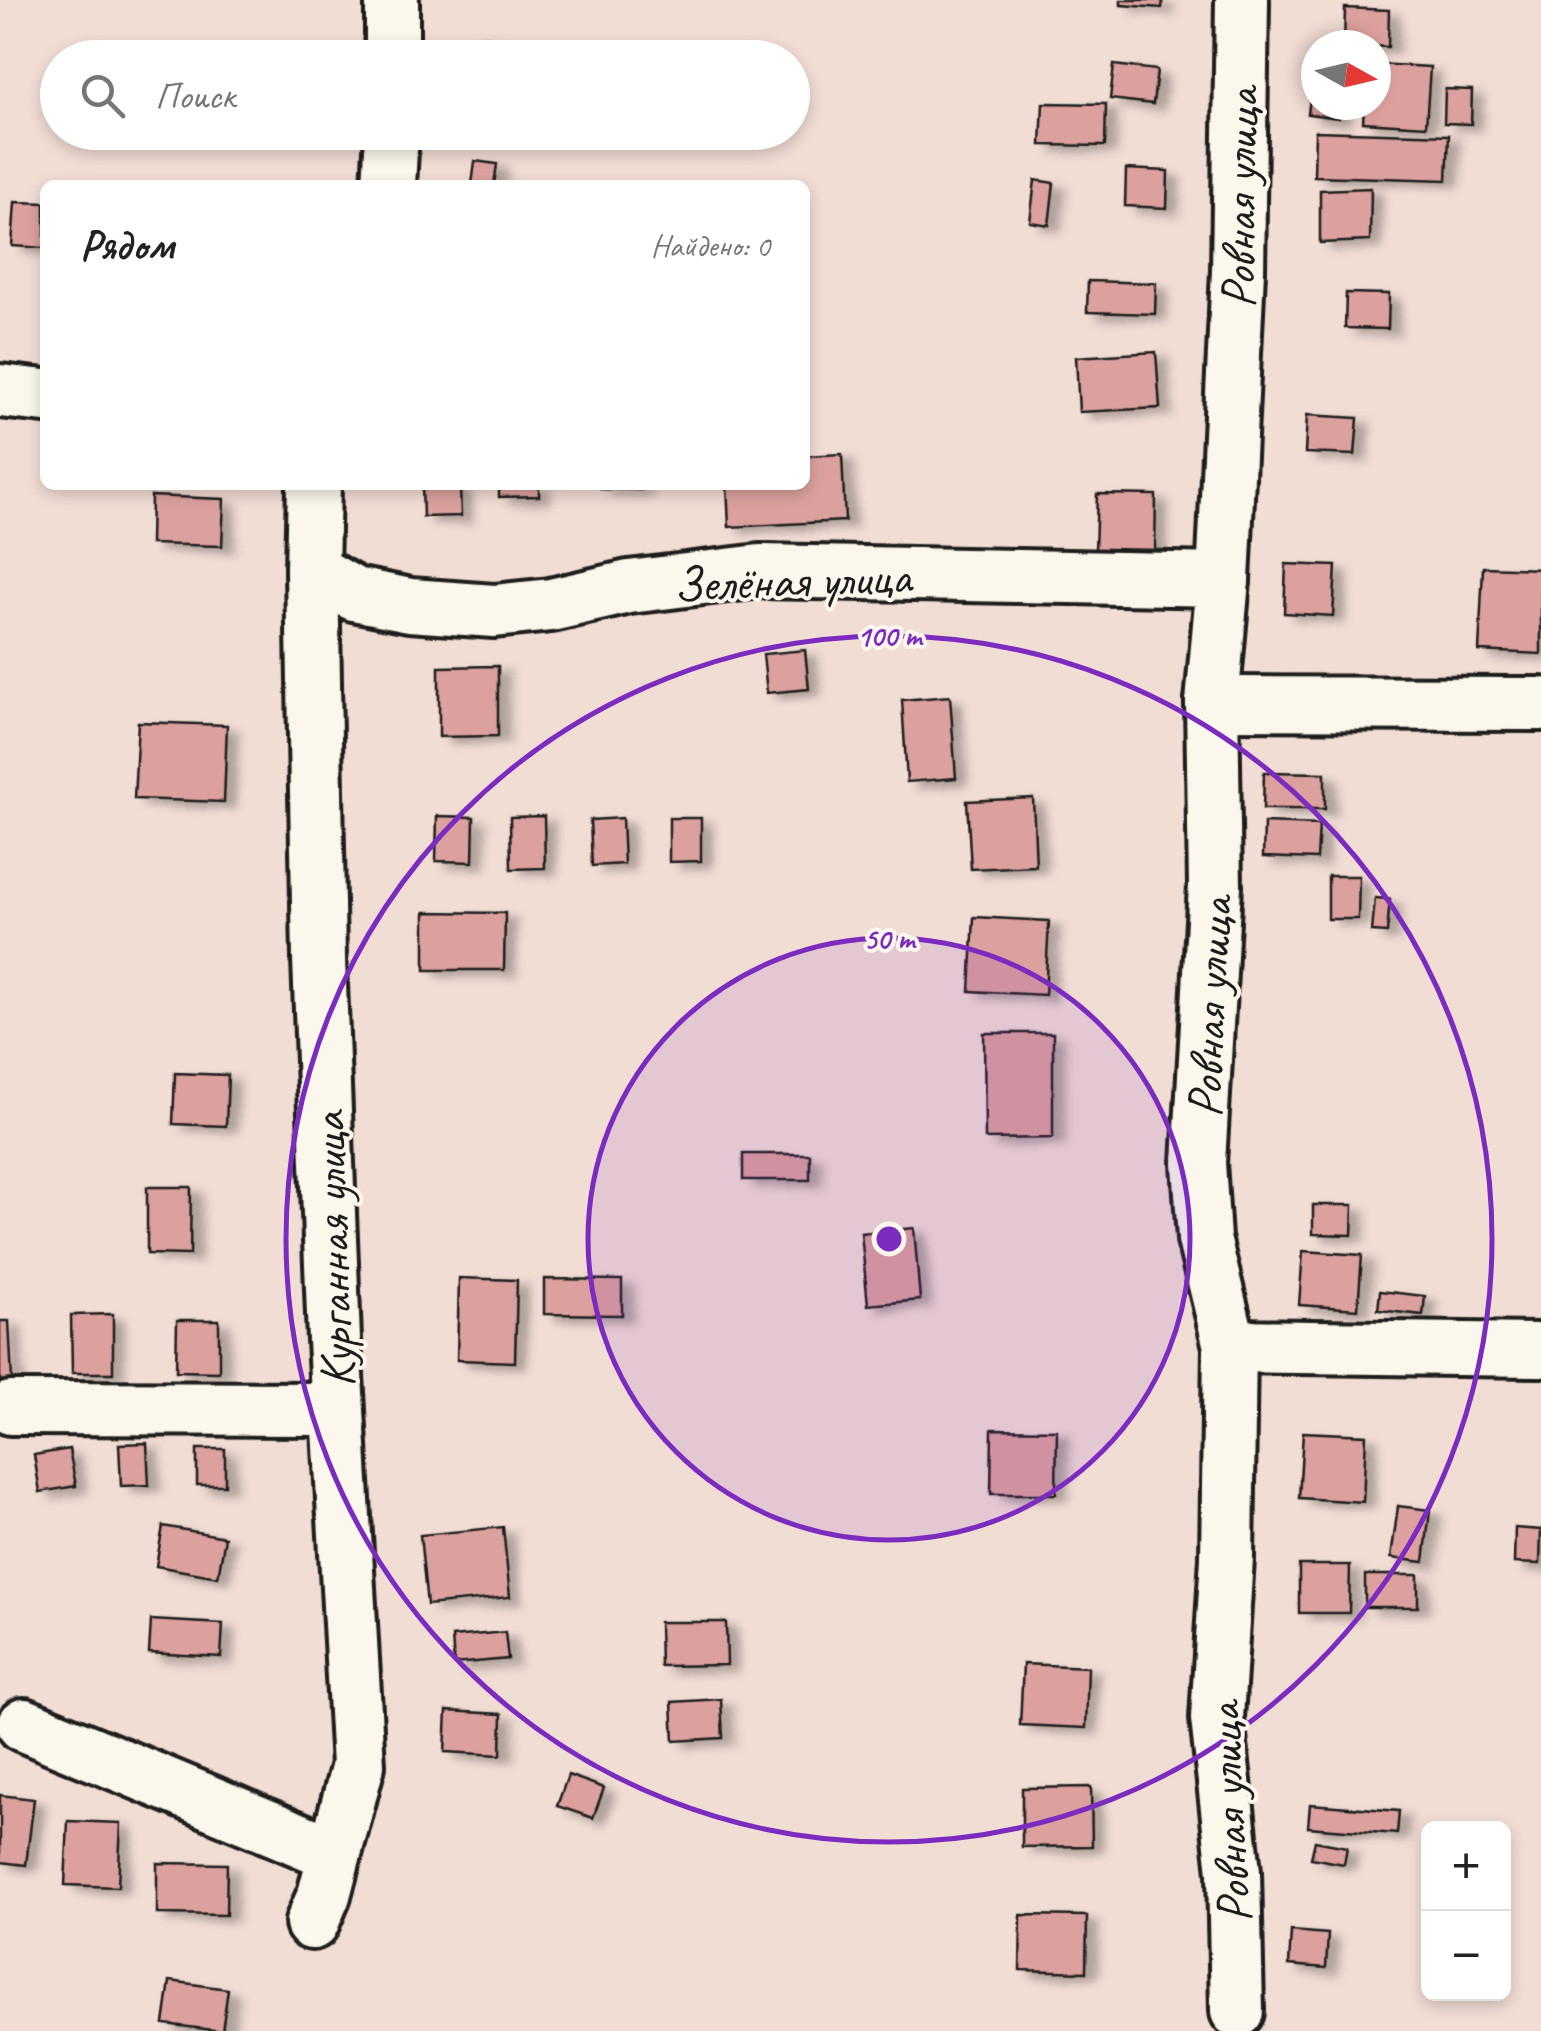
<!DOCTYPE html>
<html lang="ru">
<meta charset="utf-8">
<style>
body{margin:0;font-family:Caveat,sans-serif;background:#f2f2f2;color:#222}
.controls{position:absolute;right:30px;bottom:30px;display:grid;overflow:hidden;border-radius:15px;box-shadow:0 5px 15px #0003}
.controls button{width:90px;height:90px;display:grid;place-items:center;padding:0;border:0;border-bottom:2px solid #e0e0e0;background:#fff;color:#222;font:50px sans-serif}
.compass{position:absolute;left:1301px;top:30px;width:90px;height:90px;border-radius:50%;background:#fff;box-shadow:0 5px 15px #0003;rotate:98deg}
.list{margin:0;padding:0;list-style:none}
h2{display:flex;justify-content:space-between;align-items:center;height:130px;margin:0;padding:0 40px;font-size:42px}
h2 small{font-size:32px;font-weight:400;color:#767676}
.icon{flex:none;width:55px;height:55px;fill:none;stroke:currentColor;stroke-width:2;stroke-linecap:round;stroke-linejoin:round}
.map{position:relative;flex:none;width:1541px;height:2031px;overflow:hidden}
.search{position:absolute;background:#fff;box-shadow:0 5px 15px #0003;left:40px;top:40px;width:770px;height:110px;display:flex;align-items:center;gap:25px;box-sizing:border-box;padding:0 35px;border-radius:55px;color:#767676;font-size:38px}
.panel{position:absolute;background:#fff;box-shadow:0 5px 15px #0003;left:40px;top:180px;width:770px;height:310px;border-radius:15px}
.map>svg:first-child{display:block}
</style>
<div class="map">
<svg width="1541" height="2031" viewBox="0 0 1541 2031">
<defs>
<filter id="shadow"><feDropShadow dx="11" dy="6" stdDeviation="5" flood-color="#0004"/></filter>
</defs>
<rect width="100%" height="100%" fill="#f2ddd5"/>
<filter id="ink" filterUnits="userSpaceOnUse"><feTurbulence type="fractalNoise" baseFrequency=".01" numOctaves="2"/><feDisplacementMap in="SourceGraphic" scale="20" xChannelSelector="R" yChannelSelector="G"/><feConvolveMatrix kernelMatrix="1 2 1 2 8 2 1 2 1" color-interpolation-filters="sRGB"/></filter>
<g filter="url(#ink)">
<g fill="#dca19e" stroke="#1c1c1c" stroke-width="2.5" filter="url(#shadow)">
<path d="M1121,0H1163L1162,8L1121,5Z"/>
<path d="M1345,8L1389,10L1388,47L1344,45Z"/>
<path d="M487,36L489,58H443L442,41Z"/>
<path d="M1376,64L1430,67L1426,126L1363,122L1364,105H1376Z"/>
<path d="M1114,65L1157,70L1153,104L1110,99Z"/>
<path d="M1312,80H1316V105H1340L1339,118L1308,114Z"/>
<path d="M1445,89L1472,90L1471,124L1444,123Z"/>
<path d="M1043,103L1106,104L1105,146L1041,145Z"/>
<path d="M1315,131L1449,135L1447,180L1314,176Z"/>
<path d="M475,161L497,164L494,185H472Z"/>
<path d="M1126,169L1168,171L1167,208L1125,206Z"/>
<path d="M1035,180L1054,183L1049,225L1030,222Z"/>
<path d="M1371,188L1370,241L1320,243V190Z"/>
<path d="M15,202L45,203V248L12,246Z"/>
<path d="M1088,281L1156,283L1155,314L1087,312Z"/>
<path d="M1346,293L1389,294L1388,329L1345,328Z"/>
<path d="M1156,352L1160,408L1079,412L1076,357Z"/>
<path d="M1307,415L1358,418L1355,455L1305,453Z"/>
<path d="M842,454L845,521L729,527L727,485H805V456Z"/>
<path d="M422,485H460L461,516L423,517Z"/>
<path d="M499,485H539V496L499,497Z"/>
<path d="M601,485H641V490L601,489Z"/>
<path d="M1097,494L1156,495L1155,551L1095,550Z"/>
<path d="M151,496L224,499L222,546L150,544Z"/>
<path d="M1286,564L1336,566L1333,616L1284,613Z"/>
<path d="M1483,567L1541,569V654L1479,651Z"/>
<path d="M805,650L809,689L767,693L763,654Z"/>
<path d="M498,666V736L439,737V667Z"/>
<path d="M950,696L956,778L907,782L902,700Z"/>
<path d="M138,722L227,725L224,802L134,799Z"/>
<path d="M1264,772L1325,773V809H1263Z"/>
<path d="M1033,798L1036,866L971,869L967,801Z"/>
<path d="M437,816L474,817L473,862L436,861Z"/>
<path d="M544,816L545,868L511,869L510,817Z"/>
<path d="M622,818L624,864L592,866L590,820Z"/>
<path d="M669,818H701V861L669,862Z"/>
<path d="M1264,823L1319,825L1317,859L1263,857Z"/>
<path d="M1328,876H1359L1358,919H1328Z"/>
<path d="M1375,898L1390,899L1387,933L1372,932Z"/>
<path d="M425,912L505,913L504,970H425Z"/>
<path d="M974,917L1049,921L1045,995L970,991Z"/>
<path d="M984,1033H1053V1138L985,1139Z"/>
<path d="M175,1073L228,1075L226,1126L173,1124Z"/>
<rect x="743" y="1154" width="67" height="26"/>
<path d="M147,1187H191L190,1255L147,1254Z"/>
<path d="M1313,1205H1353L1352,1235L1313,1234Z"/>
<path d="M914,1228L920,1300L868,1305L861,1233Z"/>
<path d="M1303,1251L1362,1255L1358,1309L1299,1305Z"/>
<path d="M459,1278L517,1280L515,1362L457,1360Z"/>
<path d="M544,1279L622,1280V1315L544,1314Z"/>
<path d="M1380,1291L1425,1296L1423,1315L1378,1310Z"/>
<path d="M113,1314V1373H72L71,1315Z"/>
<path d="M177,1320H219V1372L176,1371Z"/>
<path d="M0,1321H9L12,1380L0,1381Z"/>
<path d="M992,1429L1057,1430L1056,1494H991Z"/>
<path d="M1303,1432L1366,1435L1363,1502L1299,1498Z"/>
<path d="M147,1443L149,1485L121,1486L119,1444Z"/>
<path d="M69,1449L76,1486L40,1492L34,1455Z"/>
<rect x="197" y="1449" width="28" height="36"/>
<path d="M1398,1506L1430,1510L1424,1562L1391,1558Z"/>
<path d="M163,1526L225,1537L218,1577L156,1566Z"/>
<path d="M503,1527L510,1597L427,1605L420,1535Z"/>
<path d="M1515,1528L1541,1530L1540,1564L1514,1563Z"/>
<path d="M1299,1565H1350L1349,1613H1299Z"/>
<rect x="1365" y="1575" width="53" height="32"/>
<path d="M151,1620L223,1624L221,1657L149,1653Z"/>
<path d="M659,1622H726L727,1665L660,1666Z"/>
<path d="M505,1632L508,1659L454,1664L452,1637Z"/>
<path d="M1023,1664L1088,1667L1086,1728L1020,1725Z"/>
<path d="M721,1699L723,1738L674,1741L672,1702Z"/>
<path d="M447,1711L502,1714L501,1755L445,1752Z"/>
<path d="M568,1775L604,1788L593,1818L557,1806Z"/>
<path d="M1091,1787L1092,1846L1022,1847V1788Z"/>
<path d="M0,1795L34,1799L26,1865L0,1862Z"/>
<path d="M1310,1804L1399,1811L1397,1834L1308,1827Z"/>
<path d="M68,1821L121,1823L118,1887L65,1885Z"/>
<path d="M1315,1841L1347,1847L1344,1864L1311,1858Z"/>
<path d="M157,1863L227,1864L226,1915L157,1914Z"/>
<path d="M1021,1915L1087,1916L1086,1972L1020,1970Z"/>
<path d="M1291,1931L1328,1934L1326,1968L1289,1965Z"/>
<path d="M170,1981L228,1989L222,2031L164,2024Z"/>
</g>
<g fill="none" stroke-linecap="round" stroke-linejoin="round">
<g stroke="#1c1c1c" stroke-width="60">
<g id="minor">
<path d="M392,58V0"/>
<path d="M389,185L392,132"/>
<path d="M0,391L45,396"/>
<path d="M312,570L354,594L410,605L494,611L551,605L629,587L760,571L1223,580"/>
<path d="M1212,703L1541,704"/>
<path d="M1230,1346L1541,1350"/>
<path d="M11,1408L337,1409"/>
<path d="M24,1725L334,1854"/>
<path d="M312,1923L324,1895L358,1765L334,1340L319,959L312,570L314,485"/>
<path d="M1237,2011L1234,1872L1217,1718L1227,1558L1230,1346L1204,1239L1199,1163L1215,886L1212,703L1223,580L1238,271L1242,0"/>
</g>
</g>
<use href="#minor" stroke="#fbf7ec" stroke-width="52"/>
</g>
</g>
<circle cx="889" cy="1239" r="301" fill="#7b2cbf" fill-opacity=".12"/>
<g fill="none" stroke="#7b2cbf" stroke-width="5">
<circle cx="889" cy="1239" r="301"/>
<circle cx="889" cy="1239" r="603"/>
</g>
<g text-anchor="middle" stroke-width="8" stroke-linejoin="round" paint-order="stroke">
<g font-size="50" fill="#1c1c1c" stroke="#fbf7ec">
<text transform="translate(1238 198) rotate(-89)" y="18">Ровная улица</text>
<text transform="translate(792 579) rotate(-2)" y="18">Зелёная улица</text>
<text transform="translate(1208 1007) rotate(-87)" y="18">Ровная улица</text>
<text transform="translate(331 1250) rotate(-92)" y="18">Курганная улица</text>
<text transform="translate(1227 1813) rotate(-93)" y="18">Ровная улица</text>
</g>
</g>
<circle cx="889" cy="1239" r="15" fill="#7b2cbf" stroke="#fbf7ec" stroke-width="5"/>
<g font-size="30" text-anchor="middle" font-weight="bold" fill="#7b2cbf" stroke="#fbf7ec" stroke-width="8" stroke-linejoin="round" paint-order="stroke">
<text x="889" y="646">100 m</text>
<text x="889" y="949">50 m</text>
</g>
</svg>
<div class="controls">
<button>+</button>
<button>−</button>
</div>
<svg class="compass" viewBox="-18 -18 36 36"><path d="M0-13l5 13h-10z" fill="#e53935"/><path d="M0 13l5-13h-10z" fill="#767676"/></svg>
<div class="search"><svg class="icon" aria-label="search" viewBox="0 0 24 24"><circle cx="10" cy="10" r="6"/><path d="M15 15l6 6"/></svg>Поиск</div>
<section class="panel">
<h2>Рядом<small>Найдено: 0</small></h2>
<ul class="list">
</ul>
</section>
</div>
